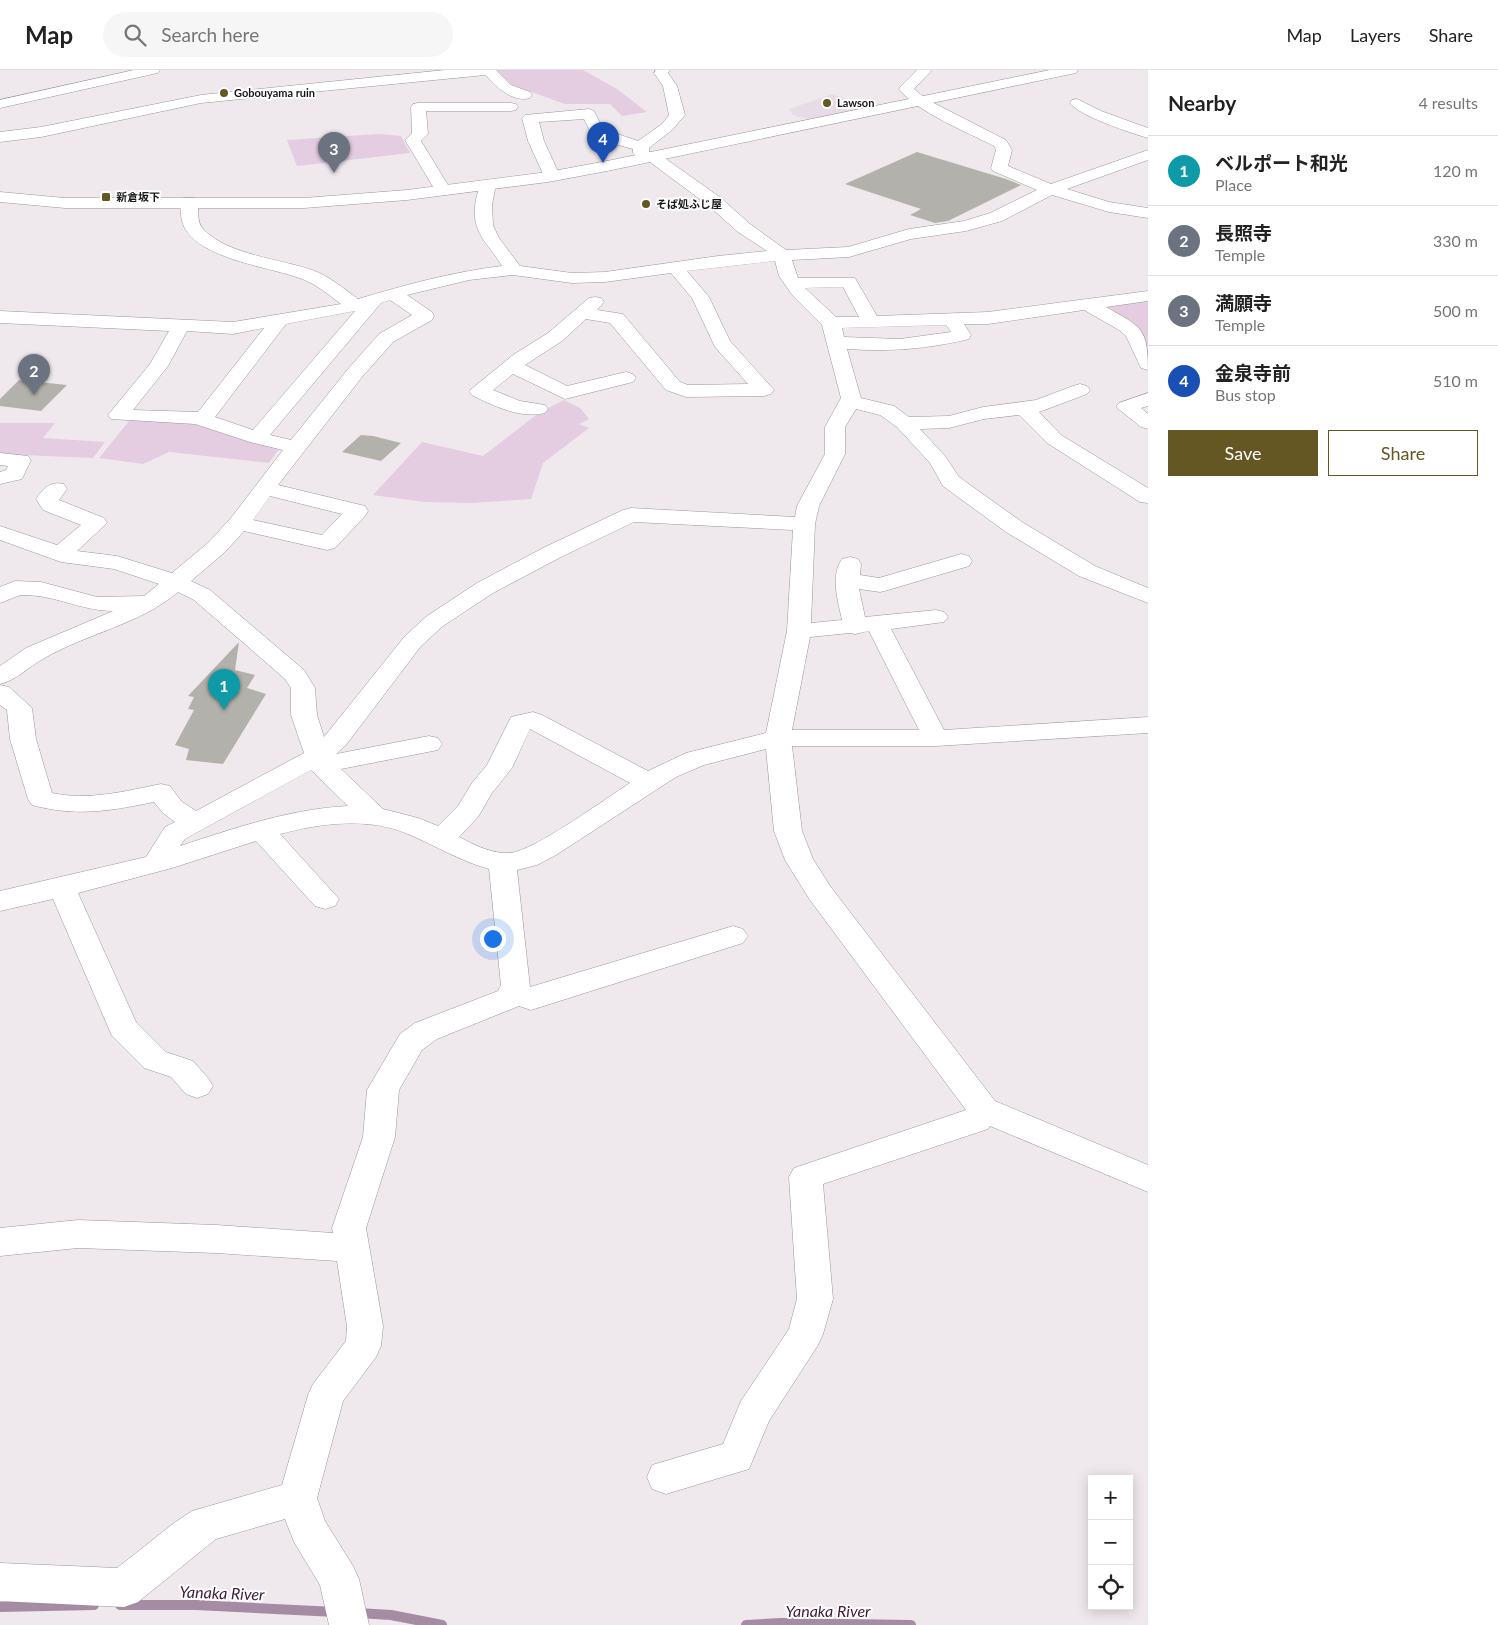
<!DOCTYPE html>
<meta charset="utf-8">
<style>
body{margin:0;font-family:Lato,"Noto Sans JP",sans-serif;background:#f6f6f6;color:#222}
.controls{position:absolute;right:15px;bottom:15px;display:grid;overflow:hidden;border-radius:0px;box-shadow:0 2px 12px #0003}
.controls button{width:45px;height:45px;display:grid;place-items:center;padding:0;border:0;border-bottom:1px solid #e0e0e0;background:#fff;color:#222;font:25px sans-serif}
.you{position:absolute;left:492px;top:868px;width:18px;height:18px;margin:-12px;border:4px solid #fff;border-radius:50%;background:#1a73e8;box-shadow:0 0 0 8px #1a73e833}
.badge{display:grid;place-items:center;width:32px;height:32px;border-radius:50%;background:#645724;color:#fff;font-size:16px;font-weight:700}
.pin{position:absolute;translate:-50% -41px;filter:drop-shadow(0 1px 2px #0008)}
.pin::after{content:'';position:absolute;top:26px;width:18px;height:15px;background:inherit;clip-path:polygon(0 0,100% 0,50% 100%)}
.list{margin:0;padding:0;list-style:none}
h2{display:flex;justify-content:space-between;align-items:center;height:65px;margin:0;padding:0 20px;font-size:21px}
h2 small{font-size:16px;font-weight:400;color:#767676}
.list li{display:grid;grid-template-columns:32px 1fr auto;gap:15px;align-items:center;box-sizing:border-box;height:70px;padding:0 20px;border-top:1px solid #e0e0e0}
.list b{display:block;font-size:19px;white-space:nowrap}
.list p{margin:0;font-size:16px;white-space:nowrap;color:#767676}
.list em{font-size:16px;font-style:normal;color:#767676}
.actions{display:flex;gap:10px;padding:15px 20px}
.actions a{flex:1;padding:11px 0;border:1px solid #645724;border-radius:0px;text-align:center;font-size:18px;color:#645724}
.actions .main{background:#645724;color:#fff}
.icon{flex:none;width:28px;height:28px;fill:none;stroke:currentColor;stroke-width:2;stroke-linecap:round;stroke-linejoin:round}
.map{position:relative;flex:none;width:1148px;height:1555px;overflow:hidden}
header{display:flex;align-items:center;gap:30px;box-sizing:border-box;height:70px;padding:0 25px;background:#fff;border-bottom:1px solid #e0e0e0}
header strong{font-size:24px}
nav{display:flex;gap:28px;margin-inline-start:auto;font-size:18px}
.search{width:350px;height:45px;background:#f6f6f6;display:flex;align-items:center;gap:12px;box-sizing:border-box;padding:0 18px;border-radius:28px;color:#767676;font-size:19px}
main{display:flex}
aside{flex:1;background:#fff}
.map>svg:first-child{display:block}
</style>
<header>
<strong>Map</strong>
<div class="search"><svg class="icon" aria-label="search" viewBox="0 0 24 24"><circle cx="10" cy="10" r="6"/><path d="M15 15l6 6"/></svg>Search here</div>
<nav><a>Map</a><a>Layers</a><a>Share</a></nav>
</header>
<main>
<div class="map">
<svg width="1148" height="1555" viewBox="0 0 1148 1555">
<rect width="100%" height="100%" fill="#efe9ee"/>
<path fill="#e7dbe6" d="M832,24L873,38L811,50L793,45L789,39Z"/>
<g fill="#e4cce1">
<path d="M498,0H583L617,19L647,42L622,46L610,34H565L512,15L497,1Z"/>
<path d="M379,64L401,66L410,83L297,96L287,70Z"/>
<path d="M1148,229V276H1146L1103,235Z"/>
<path d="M564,330L580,338L589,349L579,354L589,358L543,393L531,429L471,433L425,432L373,425L422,372L483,386L540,342Z"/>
<path d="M130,350L193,353L279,379L269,393L169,382L143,394L99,388Z"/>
<path d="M0,353H55L43,368L105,372L93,388L0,384Z"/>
</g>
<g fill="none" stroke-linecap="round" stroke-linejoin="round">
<g stroke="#a58ca3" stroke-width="10">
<path d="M120,1535H196L336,1542"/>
<path d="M0,1537L94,1535"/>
<path d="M358,1543L391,1545L442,1555"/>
<path d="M746,1555L781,1553L911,1555"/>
</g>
</g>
<g fill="#b3b1ab">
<path d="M917,82L1006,109L1021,115L948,151L935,153L910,145L921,139L845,114Z"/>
<path d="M19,310L67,315L41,341L0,336V329Z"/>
<path d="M361,365L373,366L401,373L381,391L342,382Z"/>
<path d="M239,572L235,600L255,605L247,618L266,624L223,694L186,690L189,679L175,675L194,640L188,639L194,627L188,626Z"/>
</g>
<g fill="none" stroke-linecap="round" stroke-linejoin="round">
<g stroke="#9b959a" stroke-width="1">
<g id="street">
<path d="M134,0H160L158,3L153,4L0,38V30Z"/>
<path d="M445,0H496L511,15L530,22L532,25L530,28C512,33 496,16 485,5L201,33L41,67L0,72V62L41,57L201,25Z"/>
<path d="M656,0H670L668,3L677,16L685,45L672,60L649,78V82L659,84L721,128L750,154L786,180L848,177L909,159L964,151L990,143L1037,120L993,101L991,98L996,80L994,76C969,63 915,41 899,19L901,16L917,0H932L914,19L926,29L1006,70L1012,80L1008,96L1051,114L1148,80V90L1067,119L1109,132L1148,138V148L1109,142L1052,125L1002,151L966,161L911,169L849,187L792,190L798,208H855L877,246L988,242L1148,221V231L1106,237C1141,257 1148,257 1148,300L1141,298L1126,266L1119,260L1084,240L988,254H964L971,265L969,269C928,279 889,282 847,279L861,328L894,336L909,347L949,346L983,337L1036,330L1073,316L1080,314L1087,316L1090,320L1087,324L1039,342L1061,365L1148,418V433L1140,432L1047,373L1019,345L984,349L949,358L920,359L945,386L959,407L1022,452L1095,496L1148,518V533L1079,506L1006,462L943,416L930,393L897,357L880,345L856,339L845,357V384L819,436L815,454L811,553L842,550C838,531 830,506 842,489L850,487L858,489L861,494L860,505L879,508L961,484L969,486L972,491L969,496L888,520L880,522L859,519L865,547L936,540L944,542L948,547L944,552L891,559L944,660L1148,647V663L936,676H792L802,761L813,789L830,816L995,1031L1148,1095V1122L990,1056L988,1059L823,1114L833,1229L823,1264L818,1275L769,1351L749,1399L666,1424L652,1419L647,1407L652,1395L723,1374L741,1331L789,1259L797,1229L789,1107L794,1098L966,1040L810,830L785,790L774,761L766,679L704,695L676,707L556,785L537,795L517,800L530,917L733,856L743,859L748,866L743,873L531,940L519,936L437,969L422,980L399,1020L395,1067L366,1158L383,1256L381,1276L376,1287L343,1331L317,1428L325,1451L353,1496L359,1509L369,1555H329L320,1515L294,1472L285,1449L216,1469L138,1532L124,1537L0,1531V1493L117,1498L174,1453L192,1441L282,1415L308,1325L313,1314L346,1271L347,1256L337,1191L216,1183L78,1178L0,1186V1158L78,1150L216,1155L333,1163L332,1158L363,1067L367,1020L400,964L415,953L498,921L501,915L489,799C460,791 436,776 408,764C369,747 321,753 280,764L339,829L335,836L325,839L315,836L256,771L172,798L78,823L136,952L166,982L193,991L208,1008L213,1016L208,1024L197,1028L186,1024L171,1007L144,998L112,966L53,829L0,841V821L146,787L165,757L175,752L163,743L154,732C110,741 76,747 32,735L28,729L10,669L7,640L0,635V615L9,617L32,638L36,669L52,723C88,731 126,721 161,714L170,716L181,731L196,741L304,683L291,645V618L285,609L194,530L178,522C139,555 87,563 43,589C28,597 17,610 0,614V596L26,578L113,541C81,541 53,524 22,525C15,526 7,531 0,533V517L15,511L41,512L97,527L144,526L159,514L114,499L61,492L0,470V456L57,475L81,455L43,440L36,429C44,418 50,411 64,414L67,419L59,430L104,448L107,453L77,481L117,486L172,503L209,472L231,448L283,380L250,372L195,354L111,349L108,345L150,294L169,261L0,253V241L233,252L341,234C329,225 316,214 302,209C270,196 181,188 181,143C180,138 180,133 183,128H195C202,138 194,150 204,160C229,185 280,189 312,200C329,206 343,218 358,229C405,215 452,202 502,196C487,171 470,163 476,129C478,123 479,116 482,111H494L496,114L492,135L493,155L499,168L520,196L572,203L605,202L718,186L767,181L738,162L709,136L650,92L641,91L633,83V79L611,73L592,65L584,49L539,52L544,71L560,106L558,109H546L544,106L528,71L522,48L525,45L589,39L594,41L603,59L638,71L662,54L669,45L663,16L654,3ZM775,191L779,206L793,226L822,255L841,328L825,357V384L797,436L795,447L631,438L623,440L545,477L477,513L427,546L405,566L324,667L317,645L315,618L304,600L210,520L191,511L225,482L244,461L327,480L335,478L365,446L368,441L365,436L278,415L362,307L393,272L432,250L434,246L432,242L407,225L469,210L513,205L572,213L605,212L671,203L692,228L715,277L748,314L688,315L680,312L623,244L597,240L604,232L601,228L595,227L589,228L548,263L513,285L469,321L472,325C493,336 521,349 545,343L548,339L545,335L520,331L493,320L513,304L565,329L633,312L636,308L633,304L626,302L567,316L525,295L562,271L586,249L610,253L666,320L686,327L764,326L771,324L774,320L730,271L709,227L687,201ZM843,217L859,247H836L805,218ZM390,230L412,245L379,264L348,299L291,370L270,365L381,233ZM355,241L253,360L215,347L286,254ZM946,255L951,262L900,269L844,267L842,258ZM264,258L198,342L133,340L168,296L187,261L233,264ZM270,426L342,444L322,465L253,450ZM634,452L793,460L787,561L766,663L686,683L648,701L542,645L533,642L511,647L487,695L472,713L458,736L438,756L418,748L383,739L341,699L438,680L442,674L438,668L429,666L336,684L346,675L421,576L443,556L493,523L561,487ZM869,561L919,660H792L810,567L850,563L855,564ZM530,659L630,713C605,729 534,781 510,783C491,784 475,775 459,767L478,747L492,723L512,698ZM311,700L348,736C290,739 235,758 180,776L185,769Z"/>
<path d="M1077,29L1101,41L1148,58V68C1131,63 1079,46 1070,33L1072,30Z"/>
<path d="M418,33H511L516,34L518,37L516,40L511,41H426L428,64L421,71L451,120L449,123H437L435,120L405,70L412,63L411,37L413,34Z"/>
<path d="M1148,323V336L1141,338L1148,344V359L1141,357L1116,337L1119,333Z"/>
<path d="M0,383L28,386L31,390L22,409L0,414V402L6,400L8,396L0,395Z"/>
</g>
</g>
<g stroke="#9b959a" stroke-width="1">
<path id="secondary" d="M1050,0H1078L1076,3L1071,4L607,101L548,112L407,130L304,138H65L0,132V122L65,128H304L407,120L548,102L607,91Z"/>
</g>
<use href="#street" fill="#fff" fill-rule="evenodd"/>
<use href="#secondary" fill="#fff" fill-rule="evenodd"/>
</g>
<g fill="#645724" stroke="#fff" stroke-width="2">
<circle cx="224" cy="23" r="5"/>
<circle cx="827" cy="33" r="5"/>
<rect x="101" y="122" width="10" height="10" rx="2.5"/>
<circle cx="646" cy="134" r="5"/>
</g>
<g text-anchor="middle" stroke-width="4" stroke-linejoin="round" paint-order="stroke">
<g font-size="11" font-weight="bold" fill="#181618" stroke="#fff" text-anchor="start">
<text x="234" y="27">Gobouyama ruin</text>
<text x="837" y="37">Lawson</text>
<text x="116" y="131">新倉坂下</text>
<text x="656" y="138">そば処ふじ屋</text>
</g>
<g font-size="16" font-style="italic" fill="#3e1a3c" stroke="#fff">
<text transform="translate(222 1523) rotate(2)" y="6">Yanaka River</text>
<text x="828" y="1547">Yanaka River</text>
</g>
</g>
</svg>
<div class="controls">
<button>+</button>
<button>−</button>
<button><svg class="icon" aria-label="locate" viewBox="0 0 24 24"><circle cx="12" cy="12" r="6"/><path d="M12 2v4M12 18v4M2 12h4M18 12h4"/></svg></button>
</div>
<div class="you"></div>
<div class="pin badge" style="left:224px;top:640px;background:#0f9aa8">1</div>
<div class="pin badge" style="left:34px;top:325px;background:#6b7280">2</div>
<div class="pin badge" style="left:334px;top:103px;background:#6b7280">3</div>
<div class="pin badge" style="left:603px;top:93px;background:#1a4fb4">4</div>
</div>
<aside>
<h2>Nearby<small>4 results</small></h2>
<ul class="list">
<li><span class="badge" style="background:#0f9aa8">1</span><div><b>ベルポート和光</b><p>Place</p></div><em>120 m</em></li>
<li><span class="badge" style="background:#6b7280">2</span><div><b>長照寺</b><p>Temple</p></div><em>330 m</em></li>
<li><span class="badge" style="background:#6b7280">3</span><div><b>満願寺</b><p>Temple</p></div><em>500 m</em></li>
<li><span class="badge" style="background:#1a4fb4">4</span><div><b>金泉寺前</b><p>Bus stop</p></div><em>510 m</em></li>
</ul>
<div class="actions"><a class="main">Save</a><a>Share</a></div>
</aside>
</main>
